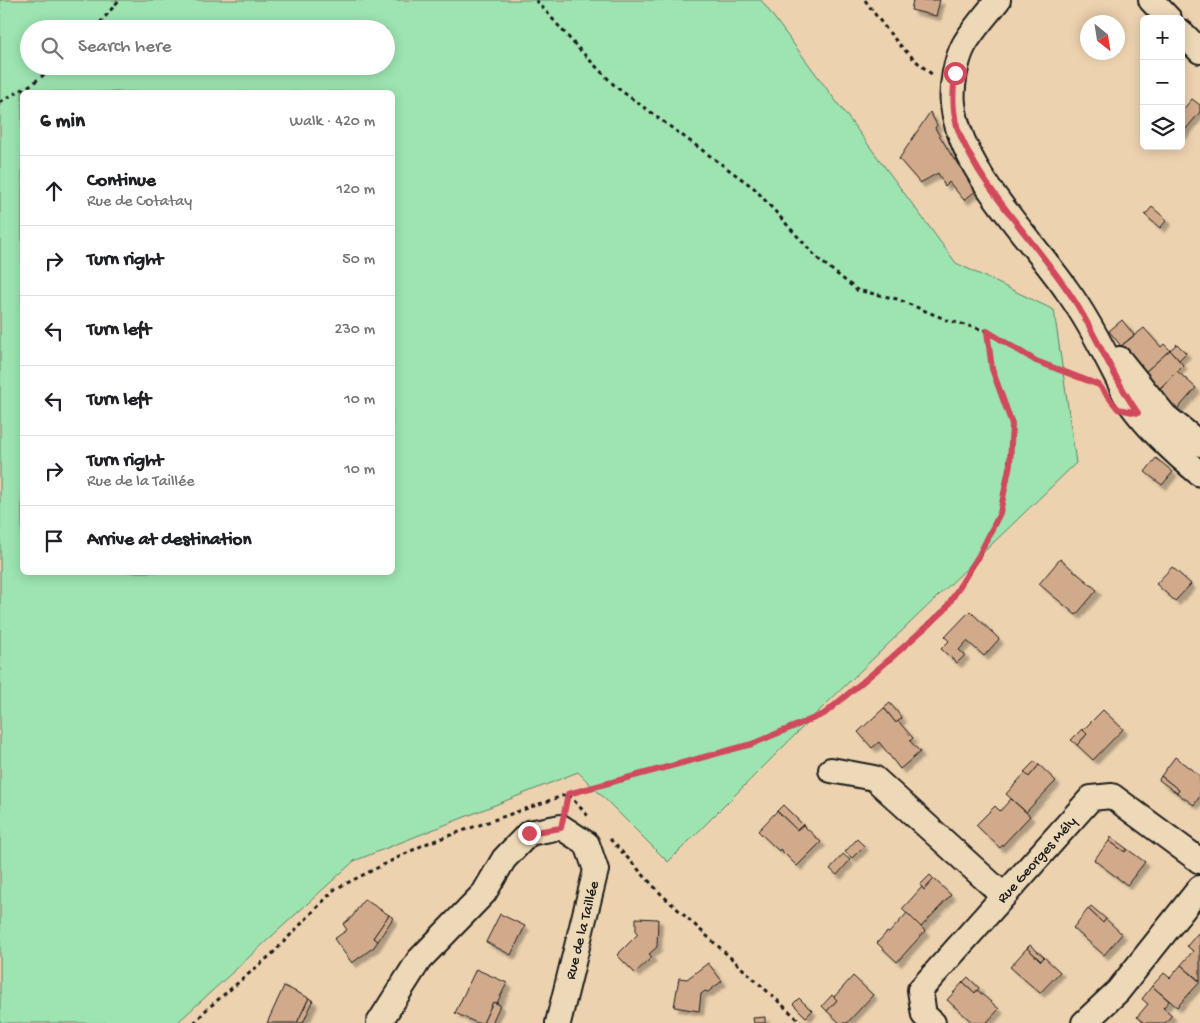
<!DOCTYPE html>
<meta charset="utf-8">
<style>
body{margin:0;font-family:"Gochi Hand",sans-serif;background:#f6f6f6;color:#202124}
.controls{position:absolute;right:15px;top:15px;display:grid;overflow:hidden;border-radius:8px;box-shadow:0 2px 12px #0003}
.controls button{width:45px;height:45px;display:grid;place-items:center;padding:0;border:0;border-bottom:1px solid #e0e0e0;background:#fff;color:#202124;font:25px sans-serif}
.compass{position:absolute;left:1080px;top:15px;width:45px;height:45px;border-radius:50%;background:#fff;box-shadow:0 2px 12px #0003;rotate:150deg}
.stop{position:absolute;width:15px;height:15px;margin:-11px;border:4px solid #d1495b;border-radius:50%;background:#fff}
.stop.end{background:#d1495b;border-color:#fff;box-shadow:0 1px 5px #0008}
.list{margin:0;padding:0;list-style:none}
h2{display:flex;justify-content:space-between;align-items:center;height:65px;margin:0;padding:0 20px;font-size:21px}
h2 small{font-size:16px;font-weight:400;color:#757577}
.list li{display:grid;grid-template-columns:32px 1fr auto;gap:15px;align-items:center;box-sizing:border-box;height:70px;padding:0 20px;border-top:1px solid #e0e0e0}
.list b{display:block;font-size:19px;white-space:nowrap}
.list p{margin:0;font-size:16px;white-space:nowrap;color:#757577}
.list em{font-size:16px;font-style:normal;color:#757577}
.icon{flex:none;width:28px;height:28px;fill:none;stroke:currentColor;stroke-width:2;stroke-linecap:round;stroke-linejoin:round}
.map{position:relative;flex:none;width:1200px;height:1023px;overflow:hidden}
.search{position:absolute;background:#fff;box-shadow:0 2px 12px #0003;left:20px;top:20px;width:375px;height:55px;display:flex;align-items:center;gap:12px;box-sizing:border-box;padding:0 18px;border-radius:28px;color:#757577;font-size:19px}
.panel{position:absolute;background:#fff;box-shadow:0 2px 12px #0003;left:20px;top:90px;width:375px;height:485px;border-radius:8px}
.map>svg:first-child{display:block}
</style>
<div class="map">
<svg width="1200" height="1023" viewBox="0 0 1200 1023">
<defs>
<filter id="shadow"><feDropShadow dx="4.5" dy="4.5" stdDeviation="1" flood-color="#0004"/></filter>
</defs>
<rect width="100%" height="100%" fill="#edd2af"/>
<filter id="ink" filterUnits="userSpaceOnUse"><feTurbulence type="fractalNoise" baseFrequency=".02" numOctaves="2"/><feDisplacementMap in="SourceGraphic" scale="10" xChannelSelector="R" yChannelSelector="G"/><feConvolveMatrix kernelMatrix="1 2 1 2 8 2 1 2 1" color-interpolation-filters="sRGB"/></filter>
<g filter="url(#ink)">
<path fill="#9de4b1" stroke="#5c8066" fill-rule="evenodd" d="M0,0H761L956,263L1054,310L1076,463L824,706L668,862L578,772L354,861L177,1023H0ZM29,29H386V66H29ZM22,92H392V572H22Z"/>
<g fill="#d1aa8b" stroke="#1c1c1c" filter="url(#shadow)">
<path d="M913,0H940L936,16L911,10Z"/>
<path d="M1192,99L1200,105V112L1181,135V112Z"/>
<path d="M930,112L937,125L935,128L953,158L977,190L964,200L949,182L945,186L938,173L920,183L899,159Z"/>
<path d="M1152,207L1167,220L1160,228L1145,215Z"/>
<path d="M1122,320L1134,335L1121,346L1109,331Z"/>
<path d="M1144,328L1161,347L1164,344L1170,350L1143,374L1121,346Z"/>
<path d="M1177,344L1186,353L1179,360L1170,350Z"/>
<path d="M1170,350L1183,365L1158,390L1143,374Z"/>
<path d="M1177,371L1196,388L1174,413L1153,396Z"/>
<path d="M1156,458L1173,472L1162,485L1145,472Z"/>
<path d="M1060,559L1097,590L1076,615L1039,584Z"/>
<path d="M1172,567L1191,584L1175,601L1156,584Z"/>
<path d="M970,611L999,639L984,656L967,641L959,650L965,655L957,663L941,649L949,641L945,637Z"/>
<path d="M890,703L902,718L896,723L884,708Z"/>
<path d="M884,708L896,723L898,721L913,738L910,741L920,752L900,769L879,742L872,748L858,732Z"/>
<path d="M1103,710L1123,729L1093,760L1077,745L1087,734L1083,730Z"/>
<path d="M1082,729L1087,734L1077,745L1071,740Z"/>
<path d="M1175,757L1200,776V796L1194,805L1177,793L1179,790L1161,776Z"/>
<path d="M1035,761L1039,765L1029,777L1024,772Z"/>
<path d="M1039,765L1056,781L1026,812L1006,794L1025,773L1029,777Z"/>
<path d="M1161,776L1179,790L1177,793L1159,780Z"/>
<path d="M1011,799L1030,816L1000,848L976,825L995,806L1000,811Z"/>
<path d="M783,805L803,825L797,830L777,811Z"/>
<path d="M777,811L797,830L803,825L821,842L797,866L780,849L779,851L758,831Z"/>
<path d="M1111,837L1127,849L1125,852L1109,841Z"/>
<path d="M857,839L864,846L852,858L845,852Z"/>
<path d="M1109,841L1125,852L1127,849L1145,862L1127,885L1094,860Z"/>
<path d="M843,854L850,860L837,875L830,869Z"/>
<path d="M930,875L934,879L924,890L920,885Z"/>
<path d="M934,879L951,895L921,927L902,909L922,887L924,890Z"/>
<path d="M364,899L389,915L373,938L378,941L374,947L352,963L334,939L347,930L343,924L352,917Z"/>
<path d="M1091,906L1106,919L1103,923L1088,909Z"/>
<path d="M1088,909L1103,923L1106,919L1122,934L1104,955L1073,928Z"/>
<path d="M907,913L925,931L897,962L877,943L887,932L889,933Z"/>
<path d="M500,914L525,926L511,955L486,942Z"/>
<path d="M389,915L393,918L378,941L373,938Z"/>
<path d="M636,918L658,919L657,947L649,954L652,957L635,973L617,955L638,934L636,932Z"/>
<path d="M1198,933L1200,935V981L1181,965L1193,951L1187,946Z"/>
<path d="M1030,945L1044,957L1041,961L1027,948Z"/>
<path d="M1027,948L1041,961L1044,957L1060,972L1040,993L1010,967Z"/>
<path d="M708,963L722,981L708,992L705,991L701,994L699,1011L674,1007L679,978L687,979Z"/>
<path d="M1181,965L1200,982L1177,1007L1152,986L1164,973L1170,978Z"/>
<path d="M476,969L507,983L497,1003L493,1002L483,1023H477L455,1013Z"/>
<path d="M853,976L873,995L847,1023H840L827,1011L837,1000L834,997Z"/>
<path d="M968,977L979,988L975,993L963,982Z"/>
<path d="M963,982L975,993L977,990L999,1009L986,1023H973L947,1000Z"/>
<path d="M284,986L309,998L297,1023H267Z"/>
<path d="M1152,986L1169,1001L1163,1008L1172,1015L1165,1023H1144L1137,1017L1148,1004L1142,999Z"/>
<path d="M832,995L837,1000L827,1011L822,1006Z"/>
<path d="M309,998L313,1001L303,1023H297Z"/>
<path d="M799,998L812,1011L806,1017L793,1004Z"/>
<path d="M493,1002L500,1005L492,1023H483Z"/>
<path d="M765,1017V1023H754L753,1018Z"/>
</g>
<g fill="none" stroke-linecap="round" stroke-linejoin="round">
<g stroke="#1c1c1c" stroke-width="28">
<g id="minor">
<path d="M998,0C987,14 973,29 964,45C956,60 951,87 953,104C960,170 1029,236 1066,289C1086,316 1102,347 1117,377C1121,384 1123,391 1127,398C1142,423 1177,455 1200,474"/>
<path d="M1151,0L1169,19"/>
<path d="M1181,32L1200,51"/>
<path d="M1119,359L1165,416L1200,444"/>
<path d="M831,770L874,778L1003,895"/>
<path d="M379,1023L419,960L484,893L504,859L529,833L561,827L587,844L596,870L558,1023"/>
<path d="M933,1023L924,1015L920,990L1091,798L1112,796L1200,861"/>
<path d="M1084,1023L1118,991L1200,888"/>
</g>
</g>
<g stroke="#1c1c1c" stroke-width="3" stroke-dasharray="4 4" stroke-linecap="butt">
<path d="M536,0L577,47L616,87L754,188L817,258L857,290L897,299L947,320L987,331L992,369L1012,423L1009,464L1000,513L979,555L945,609L890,659L824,714L752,744L568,794L565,807"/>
<path d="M865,0C885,29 905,54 933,75"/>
<path d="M95,29L119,0"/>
<path d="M0,102L32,84L55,66"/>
<path d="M987,331L1036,361L1094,383"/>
<path d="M610,839L661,894L802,1023"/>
<path d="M194,1023L207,1009L272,954L335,889L425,844L568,794L588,816"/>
</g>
<use href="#minor" stroke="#edd9b7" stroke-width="24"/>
</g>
</g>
<g fill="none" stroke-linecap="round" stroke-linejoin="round" filter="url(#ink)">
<path stroke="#d1495b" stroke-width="6" d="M529,833L561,828L568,794L752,744L824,714L890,659L945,610L979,555L1000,513L1010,464L1012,424L992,369L987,331L1036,361L1099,385L1118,409L1138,413C1113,378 1097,336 1074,300C1045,255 1007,216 979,171C971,157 961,141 957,126C952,108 953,92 955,73"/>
</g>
<g text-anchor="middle" stroke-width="4" stroke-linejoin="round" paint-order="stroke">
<g font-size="15" fill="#1c1c1c" stroke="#edd9b7">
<text transform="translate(1036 859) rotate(-48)" y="5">Rue Georges Mély</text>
<text transform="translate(581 930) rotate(-76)" y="5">Rue de la Taillée</text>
</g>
</g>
</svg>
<div class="controls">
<button>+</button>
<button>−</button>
<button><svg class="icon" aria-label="layers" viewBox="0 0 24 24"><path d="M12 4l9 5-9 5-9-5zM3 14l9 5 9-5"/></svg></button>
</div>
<svg class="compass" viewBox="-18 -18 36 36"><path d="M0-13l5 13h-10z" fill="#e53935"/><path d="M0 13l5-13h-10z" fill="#757577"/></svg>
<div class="stop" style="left:955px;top:73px"></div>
<div class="stop end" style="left:529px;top:833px"></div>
<div class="search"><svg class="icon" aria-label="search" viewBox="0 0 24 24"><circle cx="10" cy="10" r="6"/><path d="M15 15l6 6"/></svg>Search here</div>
<section class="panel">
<h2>6 min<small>Walk · 420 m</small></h2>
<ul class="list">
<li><svg class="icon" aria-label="ahead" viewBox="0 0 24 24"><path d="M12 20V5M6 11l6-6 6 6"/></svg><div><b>Continue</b><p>Rue de Cotatay</p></div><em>120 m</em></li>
<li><svg class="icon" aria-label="right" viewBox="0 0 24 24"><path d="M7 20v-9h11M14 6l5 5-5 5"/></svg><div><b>Turn right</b></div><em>50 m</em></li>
<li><svg class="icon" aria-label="left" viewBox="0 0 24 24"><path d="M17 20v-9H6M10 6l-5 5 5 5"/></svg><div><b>Turn left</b></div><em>230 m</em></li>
<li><svg class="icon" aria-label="left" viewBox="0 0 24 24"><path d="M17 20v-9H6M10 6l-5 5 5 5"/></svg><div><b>Turn left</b></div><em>10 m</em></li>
<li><svg class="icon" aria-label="right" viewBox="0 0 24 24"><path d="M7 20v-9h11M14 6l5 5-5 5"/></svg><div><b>Turn right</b><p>Rue de la Taillée</p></div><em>10 m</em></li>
<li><svg class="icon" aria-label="arrive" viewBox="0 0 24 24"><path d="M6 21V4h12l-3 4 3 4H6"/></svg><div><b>Arrive at destination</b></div></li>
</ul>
</section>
</div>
